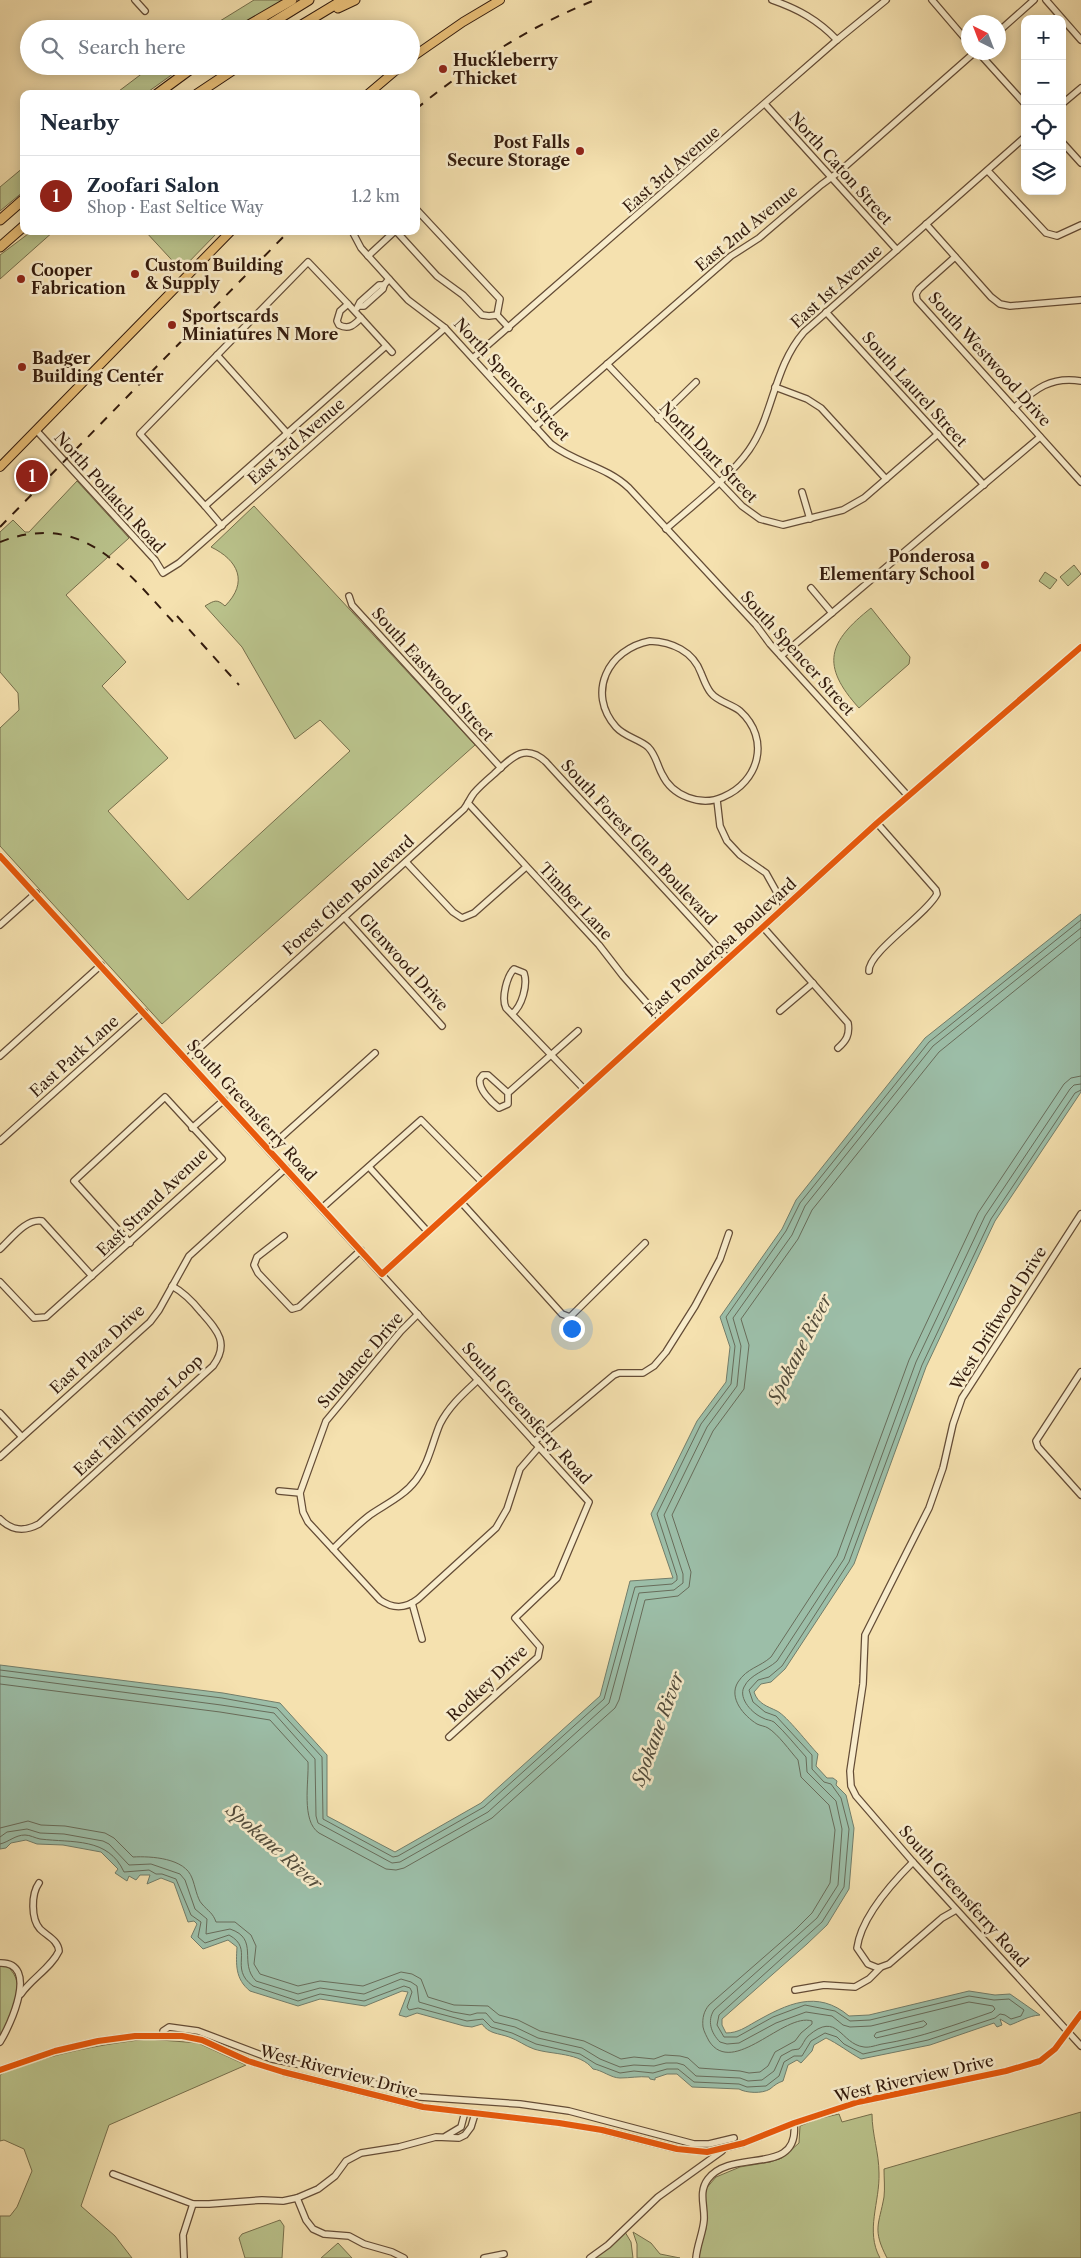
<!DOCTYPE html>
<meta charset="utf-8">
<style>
body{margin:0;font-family:"Libre Caslon Text",serif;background:#f6f6f7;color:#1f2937}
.controls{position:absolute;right:15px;top:15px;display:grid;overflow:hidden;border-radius:10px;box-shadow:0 2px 12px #0003}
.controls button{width:45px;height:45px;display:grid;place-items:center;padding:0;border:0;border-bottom:1px solid #e0e1e3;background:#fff;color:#1f2937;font:25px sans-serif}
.compass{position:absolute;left:961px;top:15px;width:45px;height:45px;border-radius:50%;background:#fff;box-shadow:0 2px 12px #0003;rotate:318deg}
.you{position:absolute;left:571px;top:1328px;width:18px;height:18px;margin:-12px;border:4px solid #fff;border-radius:50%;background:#1a73e8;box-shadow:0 0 0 8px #1a73e833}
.badge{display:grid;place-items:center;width:32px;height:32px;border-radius:50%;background:#8f2418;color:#fff;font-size:16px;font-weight:700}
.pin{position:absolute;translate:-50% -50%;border:2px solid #fff;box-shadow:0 1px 5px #0006}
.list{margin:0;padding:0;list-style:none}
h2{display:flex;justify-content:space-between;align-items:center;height:65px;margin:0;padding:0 20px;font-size:21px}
h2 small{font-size:16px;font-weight:400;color:#747a83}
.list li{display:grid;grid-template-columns:32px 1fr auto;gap:15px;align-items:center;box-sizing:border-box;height:80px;padding:0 20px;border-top:1px solid #e0e1e3}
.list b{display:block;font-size:19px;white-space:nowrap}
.list p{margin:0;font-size:16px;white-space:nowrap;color:#747a83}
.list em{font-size:16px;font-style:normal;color:#747a83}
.icon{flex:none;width:28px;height:28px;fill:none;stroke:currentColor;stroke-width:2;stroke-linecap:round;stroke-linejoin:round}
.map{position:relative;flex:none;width:1081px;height:2258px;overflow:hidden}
.search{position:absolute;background:#fff;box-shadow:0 2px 12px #0003;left:20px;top:20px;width:400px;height:55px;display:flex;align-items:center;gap:12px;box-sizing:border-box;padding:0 18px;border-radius:28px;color:#747a83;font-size:19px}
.panel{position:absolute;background:#fff;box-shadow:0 2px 12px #0003;left:20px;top:90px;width:400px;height:145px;border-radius:10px}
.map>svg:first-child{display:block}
</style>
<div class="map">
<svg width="1081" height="2258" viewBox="0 0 1081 2258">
<rect width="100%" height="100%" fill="#f5e1af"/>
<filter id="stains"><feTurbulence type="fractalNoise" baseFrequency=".004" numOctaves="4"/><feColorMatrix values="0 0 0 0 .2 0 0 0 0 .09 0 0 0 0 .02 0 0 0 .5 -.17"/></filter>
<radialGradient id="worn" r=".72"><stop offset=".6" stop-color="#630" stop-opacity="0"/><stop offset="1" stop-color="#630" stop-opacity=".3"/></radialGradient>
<g fill="#bac38c" stroke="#766f4c">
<path d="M254,0H283L239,29H207Z"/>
<path d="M152,66H184L145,94H115Z"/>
<path d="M24,167V191L0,211V187Z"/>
<path d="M32,231H54L0,279V255Z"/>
<path d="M145,231H219L181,270Z"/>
<path d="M77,481L129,538L66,595L126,662L102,686L168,758L108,811L188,900L350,751L320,720L295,739L242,647L205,606C215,600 217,599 225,606C249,582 238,560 211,547L254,506L475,745L162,1024L0,846V728L19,710L18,693L0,672V532L13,520L25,532H29Z"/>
<path d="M1074,565L1081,574L1068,586L1060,577Z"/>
<path d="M1045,572L1057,580L1050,589L1039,581Z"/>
<path d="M871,608L910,657L909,664L859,708C820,665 828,642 871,608Z"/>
<path d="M0,1965L7,1966C30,1986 11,2016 0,2038Z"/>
<path d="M148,2039L198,2043L246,2065L109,2125L81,2206L115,2236L132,2258H0V2216H10L17,2207L32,2171L24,2149L4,2140L0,2141V2075C11,2068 24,2065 36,2061C73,2050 110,2043 148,2039Z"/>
<path d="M1081,2112V2258H887C872,2229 879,2225 884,2197C885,2188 884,2178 884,2169Z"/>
<path d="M839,2114L842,2122L872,2114C872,2134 879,2153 879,2173C880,2202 865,2231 880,2258H698L699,2246L706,2229L704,2191L716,2177L740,2167L770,2162L782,2158L799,2143L800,2126L817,2119Z"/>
<path d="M280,2220L284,2226L282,2258H245L239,2238L242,2234Z"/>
<path d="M625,2232L631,2242L633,2258H594Z"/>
<path d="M633,2232L651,2243L660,2254L680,2258H637V2244Z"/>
<path d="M338,2243L352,2258H321Z"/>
</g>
<path fill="#9cbea8" stroke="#727d6a" d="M1081,914V1092L995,1221L926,1367L854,1564L785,1669L771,1682L761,1684L754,1692C758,1704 767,1706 777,1711C787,1716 809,1745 818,1754L816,1766L827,1778H833L837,1781L836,1785L846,1795L854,1828L849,1889L827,1925L807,1944L722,2019V2025L726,2033C738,2033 746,2027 755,2022C787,2004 817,1989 849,2016L869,2015L969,1991L995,1995L1010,1994L1040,2015C1028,2016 1021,2021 1010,2025L1000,2019L1002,2025L997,2027L994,2023L930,2045L861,2059C850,2053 837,2043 826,2038L814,2045L812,2051L801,2063L797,2060L788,2065L783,2081C777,2083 775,2085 770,2089C762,2094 746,2093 739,2089L692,2087L677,2074H667L655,2078V2080L650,2079L649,2077C639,2076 630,2078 620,2078C611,2078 602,2070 593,2069C580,2052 552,2055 534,2049C525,2046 518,2040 509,2037C498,2033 489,2034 482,2024L472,2027L464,2026L417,2013L406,2017L399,2015L408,1992L402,1991L365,2006L320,1999L298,2006L250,1991C235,1979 236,1964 237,1947L228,1940L203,1949L191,1937L197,1924L194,1921L188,1922L174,1883L161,1878L147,1884L150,1875H140L136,1880L129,1876L127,1881L115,1873L118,1869L101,1852L63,1845L37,1844L26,1840L11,1843L6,1848L0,1849V1665L223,1693L280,1703L327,1755V1816L395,1852L481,1803L600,1696L630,1581L673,1578L651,1514L697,1421L726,1382L730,1347L720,1317L782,1229L796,1200L925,1038Z"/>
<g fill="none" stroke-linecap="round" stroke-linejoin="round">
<g stroke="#686c5a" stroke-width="1">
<path d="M0,1670L222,1698L277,1708L322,1757L323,1819L393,1857L398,1856L484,1807L604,1699L635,1587L672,1584L677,1580V1576L657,1514L701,1424L731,1384L735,1346L726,1317L786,1231L800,1203L929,1042L1081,920"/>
<path d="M0,1676L221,1705L274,1713L315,1759L316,1816L318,1823L392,1863L400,1862L488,1812L609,1703L639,1593L674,1590L683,1583V1574L664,1515L707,1427L737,1386L741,1346L733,1318L792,1235L805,1206L933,1046L1081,928"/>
<path d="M0,1684L220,1712L270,1720L308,1762C309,1782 301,1821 319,1833L386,1869L396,1870L404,1868L492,1818L615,1708L619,1700L645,1600L678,1596L689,1587L691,1572L672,1515L713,1431L744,1389L749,1345L741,1319L798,1239L812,1210L939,1052L1081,937"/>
<path d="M0,1828L28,1821L41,1825L65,1826L105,1833L114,1838L133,1857C151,1856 185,1858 192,1878C195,1885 197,1899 202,1904C208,1911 213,1913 216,1922H235L251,1935L256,1946L254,1964L260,1974L298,1986L320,1981L363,1986L401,1972L412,1974L421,1979L428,1997L454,2005L488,2006L499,2015L518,2020L540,2031L584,2041L621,2059L634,2057L654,2059L665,2055L680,2056L688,2058L699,2068L740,2071L749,2073L760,2072L768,2066L775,2052L795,2041L801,2033L812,2024V2021C784,2012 733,2078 709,2041C707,2037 704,2032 703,2027C702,2018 704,2011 709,2005L795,1930L812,1913L830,1883L835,1830L829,1805L801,1777L798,1760C790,1751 778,1734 768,1728C765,1726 761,1726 757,1724C744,1716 728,1698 738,1682C747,1668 760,1667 771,1657L837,1556L909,1360L978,1213L1064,1084L1071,1078L1081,1076"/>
<path d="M0,1837L7,1832L27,1829L40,1833L64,1834L103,1841L109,1844L129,1865L151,1864L180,1874L185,1880L195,1909L207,1919L206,1934L230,1929C260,1939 238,1963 256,1981L298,1994L320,1988L364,1994L401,1979L411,1982L417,1986L419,2002L453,2012L470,2015L477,2013H486L494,2022L515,2027L538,2038L582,2048L600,2059L620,2067L634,2065L654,2066L666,2063H677L684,2065L696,2076L740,2078L748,2081L762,2080L774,2071L781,2056L792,2050L799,2049C803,2045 804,2040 808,2036C838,2010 840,2044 864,2047C869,2048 877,2045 882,2044C920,2038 957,2024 992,2012L995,2009L993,2006L969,2002L871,2026L850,2027L843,2025L832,2016L806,2012L776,2023L739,2043L727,2044L720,2042C711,2033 707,2021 714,2010L817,1918L838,1885L842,1829L836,1801L807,1772L806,1757C796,1746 785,1732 774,1722C771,1720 766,1720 763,1718C753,1714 738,1699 744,1687C750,1674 766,1671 777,1661L844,1559L916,1362L985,1216L1070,1089L1074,1085L1081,1084"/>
<path d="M0,1844C9,1842 15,1835 25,1835C30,1835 35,1838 40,1839C73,1843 108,1837 124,1872L149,1870L156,1874H162L176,1879L191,1915L201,1922L198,1937L205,1943L229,1935C255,1949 228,1968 253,1986L298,2001L320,1994L364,2001L404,1986L410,1988L412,1992L407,2007L409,2010L418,2008L467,2021L483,2019L491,2027L512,2033L536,2044L580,2054L596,2064L620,2073L634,2071L653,2073L667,2069H678L694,2082L739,2084L747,2087L766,2086L779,2076L784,2062L794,2056H802L811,2041L825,2033L837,2037L844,2044L863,2054L928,2040L995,2018L1000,2014L1005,2015L1011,2019L1021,2016L1024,2010L1009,1999L994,2000L969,1996L870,2020L850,2021L835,2011L805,2005L773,2017L737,2037H724L717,2025L719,2015L822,1922L844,1887L849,1829L841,1798L831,1784L824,1782L812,1769V1755L776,1716L765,1712L753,1702L749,1690L758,1680L769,1677L782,1666L849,1562L922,1365L991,1219L1075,1093L1081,1090"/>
<path d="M924,2021L927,2024L923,2027L876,2038L874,2036L876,2033Z"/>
</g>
<g stroke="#644c36" stroke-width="8">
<g id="minor">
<path d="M135,0L145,11"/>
<path d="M772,0C798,9 818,20 837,40"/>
<path d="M932,0L968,42"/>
<path d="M1046,0L1081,40"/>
<path d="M998,32L1034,0"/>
<path d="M978,52L1025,104"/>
<path d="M765,104L897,250"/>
<path d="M1062,104L1081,88"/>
<path d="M1062,142L1081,163"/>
<path d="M988,171L1046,233L1057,236L1081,225"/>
<path d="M416,209L500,299L497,315"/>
<path d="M926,224L991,297L1000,304L1010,306L1081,300"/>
<path d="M352,231L361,248L408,300L445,328L551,444C575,463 606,466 629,488L756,625L770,644L908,796"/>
<path d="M396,231L437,276L463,295L482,315L489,316L497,315"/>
<path d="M368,256L395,231"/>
<path d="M955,257L919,289L916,294L917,300L1081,482"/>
<path d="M348,304L361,318C354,325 349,330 339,325L337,321L340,311Z"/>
<path d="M360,306H364L383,289L384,285L389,279"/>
<path d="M357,308L360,302L379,285H384"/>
<path d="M826,312L984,485"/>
<path d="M497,315L509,328"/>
<path d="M361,318L392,352"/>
<path d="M217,355L287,433"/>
<path d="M473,358L837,40L886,0"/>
<path d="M607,364L742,506L760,519L783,525L843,510L864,498L938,434"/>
<path d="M775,387L807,399L821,408L886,479"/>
<path d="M1014,408C1035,389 1051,376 1081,381"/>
<path d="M658,419L696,382"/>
<path d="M535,427L731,256L759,238L821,185L840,171L975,52"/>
<path d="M36,430L155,560L163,573L179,563L445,328"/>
<path d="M802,492L810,519"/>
<path d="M205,506L140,434L308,262L348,304"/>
<path d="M222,526L205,506L386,346"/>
<path d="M666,529C691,507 731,476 749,450C774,414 773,368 804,332L1025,137"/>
<path d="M811,588L832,613"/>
<path d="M349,596L352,605L501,768"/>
<path d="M650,641C672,642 693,651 701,673C704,680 706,687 711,693C718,702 732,704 740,711C771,739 759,782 723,797C701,807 672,796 662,774C657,765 656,755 648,747C639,739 625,737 616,727C586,693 608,649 650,641Z"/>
<path d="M781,656L1040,437"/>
<path d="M717,800L720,826L727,841L740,855L766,873L785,907"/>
<path d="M468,803L599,945L623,976L661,1019"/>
<path d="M0,856L589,1502L557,1578L515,1618L540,1647L538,1657L449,1737"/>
<path d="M406,862L453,912L462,918L474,913L526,867"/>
<path d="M344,917L442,1026"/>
<path d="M0,925L36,893"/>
<path d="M763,927L848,1023C850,1035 846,1041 838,1048"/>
<path d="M869,971C868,952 926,915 937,894L936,890L877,823"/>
<path d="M780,1011L813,983"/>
<path d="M512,1014C522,1006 528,985 524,973L514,969C507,976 501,998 506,1008L584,1089"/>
<path d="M0,1056L101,965"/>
<path d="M187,1059L464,809C468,804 470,798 474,793C480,786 487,780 494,774C511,758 525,742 546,762C606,828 669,892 728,959"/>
<path d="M508,1093L488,1075H483L480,1079C478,1089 491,1102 499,1108L508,1104V1093L578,1031"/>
<path d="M192,1128L224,1100"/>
<path d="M0,1141L144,1012"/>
<path d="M268,1149L375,1053"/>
<path d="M369,1167L428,1232"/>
<path d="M461,1202L562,1314L570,1317L645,1243"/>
<path d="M322,1208L421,1120L482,1182"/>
<path d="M1081,1214L962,1398L953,1424L943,1468L929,1508L865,1635L863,1684L850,1771L851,1786L856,1796L913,1862L1081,2046"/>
<path d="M284,1236L257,1257L254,1265L258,1273L292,1309L299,1307L361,1250"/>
<path d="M0,1249C11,1239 26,1218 42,1221L92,1276"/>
<path d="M382,1274L877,823L1081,647"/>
<path d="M0,1282L34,1318L46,1317L222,1159L165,1097L74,1181L130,1243"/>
<path d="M418,1314L401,1331L326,1421L300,1493L303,1512L308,1522L380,1600C393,1609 405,1609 418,1599L496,1528L507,1509L520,1469L539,1447"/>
<path d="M1081,1372L1036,1441L1038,1447L1081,1495"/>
<path d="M0,1413L22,1437"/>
<path d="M534,1442L614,1375L619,1373H643L654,1366L666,1352L695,1306L720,1259L729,1233"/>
<path d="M0,1457L150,1322L159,1310L189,1256L286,1168"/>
<path d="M279,1491L300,1493"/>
<path d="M0,1519C12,1531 24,1532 39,1524L213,1366C230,1343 217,1330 201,1312C193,1302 183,1292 172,1286"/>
<path d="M333,1549C345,1537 357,1525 370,1515C386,1504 404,1496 416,1480C429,1463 432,1443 440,1424C449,1406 464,1393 478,1380"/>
<path d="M412,1603L422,1639"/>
<path d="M913,1862C892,1883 861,1918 857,1948L868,1964L878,1968L889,1964L942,1918L956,1910"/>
<path d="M0,1963C40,1962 10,2026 0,2042"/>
<path d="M795,1990L824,1985L855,1987L869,1979L880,1968"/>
<path d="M21,1994C32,1978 51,1968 59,1951C58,1940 47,1936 40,1929C31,1919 31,1894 39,1883"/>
<path d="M163,2035V2031L169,2027L198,2031L272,2059L327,2070L420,2097L520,2104L569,2111L694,2144H709L734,2138"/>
<path d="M0,2070L55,2051L98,2041L135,2036H182L202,2040L248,2061L283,2072L423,2107L559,2123L602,2130L677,2149L707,2152L744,2143L794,2123L858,2102L1006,2071L1040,2061L1055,2049L1081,2014"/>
<path d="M446,2136L461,2127L465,2112"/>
<path d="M113,2174L193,2204H209L262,2200L283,2201L297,2198L318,2189L335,2176L346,2161L361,2153L399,2147L436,2137L459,2138L465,2135L471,2127L475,2114"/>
<path d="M297,2198L306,2220L313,2229L324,2234L349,2236L364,2244L392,2252L404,2258"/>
<path d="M184,2258L183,2235L193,2204"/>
<path d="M484,2258L504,2254"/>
<path d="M590,2258L608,2245L658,2197L722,2151"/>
<path d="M696,2258C697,2245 703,2233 704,2220C705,2206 698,2192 708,2179C732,2147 800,2178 794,2123"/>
</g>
</g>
<g stroke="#331b0d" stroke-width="10">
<g id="major">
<path d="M411,58L463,22L500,0"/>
<path d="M368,94L401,66"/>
<path d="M0,467L231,231"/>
</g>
</g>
<g stroke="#331b0d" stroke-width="11">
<g id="highway">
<path d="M338,8L355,0"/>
<path d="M242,29L292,0"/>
<path d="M262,29L309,0"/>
<path d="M295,29L343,0"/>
<path d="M157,94L195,66"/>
<path d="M197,94L239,66"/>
<path d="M0,220L24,199"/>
<path d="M0,247L24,226"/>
</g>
</g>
<use href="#minor" stroke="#f8eccb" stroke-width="5.5"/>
<use href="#major" stroke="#eac078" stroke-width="8"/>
<use href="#highway" stroke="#eac078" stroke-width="9"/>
<g stroke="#331b0d" stroke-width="2" stroke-dasharray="9 9" stroke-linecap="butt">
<path d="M416,109C470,65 530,26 595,0"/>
<path d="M0,527L289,231"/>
<path d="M0,542C85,509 127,573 178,627"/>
<path d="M177,616L239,685"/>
</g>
<g stroke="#f8eccb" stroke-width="9">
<g id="cycleway">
<path d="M0,856L382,1274L877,823L1081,647"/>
<path d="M0,2070L55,2051L98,2041L135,2036H182L202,2040L248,2061L283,2072L423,2107L559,2123L602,2130L677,2149L707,2152L744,2143L794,2123L858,2102L1006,2071L1040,2061L1055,2049L1081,2014"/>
</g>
</g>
<use href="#cycleway" stroke="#e8590c" stroke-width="6"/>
</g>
<g fill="#8f2418" stroke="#f8eccb" stroke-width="2">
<circle cx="443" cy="69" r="5"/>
<circle cx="580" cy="151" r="5"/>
<circle cx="135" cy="274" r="5"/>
<circle cx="21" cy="279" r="5"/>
<circle cx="172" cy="325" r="5"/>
<circle cx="22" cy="367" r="5"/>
<circle cx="985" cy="565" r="5"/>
</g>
<g text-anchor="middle" stroke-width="5" stroke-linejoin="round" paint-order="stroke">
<g font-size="16" font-weight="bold" fill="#331b0d" stroke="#f8eccb" text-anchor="start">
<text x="453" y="66">Huckleberry<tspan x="453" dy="18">Thicket</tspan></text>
<text x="570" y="148" text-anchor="end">Post Falls<tspan x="570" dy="18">Secure Storage</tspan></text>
<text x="145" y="271">Custom Building<tspan x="145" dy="18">&amp; Supply</tspan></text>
<text x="31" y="276">Cooper<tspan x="31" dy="18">Fabrication</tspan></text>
<text x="182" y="322">Sportscards<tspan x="182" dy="18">Miniatures N More</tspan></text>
<text x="32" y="364">Badger<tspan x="32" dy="18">Building Center</tspan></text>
<text x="975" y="562" text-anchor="end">Ponderosa<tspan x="975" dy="18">Elementary School</tspan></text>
</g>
<g font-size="16" fill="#331b0d" stroke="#f8eccb">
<text transform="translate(841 168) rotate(48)" y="6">North Caton Street</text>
<text transform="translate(671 169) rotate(-41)" y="6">East 3rd Avenue</text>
<text transform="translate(746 228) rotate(-39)" y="6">East 2nd Avenue</text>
<text transform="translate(836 286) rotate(-42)" y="6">East 1st Avenue</text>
<text transform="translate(990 359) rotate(48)" y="6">South Westwood Drive</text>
<text transform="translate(512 379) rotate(47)" y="6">North Spencer Street</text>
<text transform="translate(915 389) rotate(48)" y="6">South Laurel Street</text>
<text transform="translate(296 441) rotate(-41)" y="6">East 3rd Avenue</text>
<text transform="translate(709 452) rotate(46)" y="6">North Dart Street</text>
<text transform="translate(110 492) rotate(48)" y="6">North Potlatch Road</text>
<text transform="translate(798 653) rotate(48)" y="6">South Spencer Street</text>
<text transform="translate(433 674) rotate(48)" y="6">South Eastwood Street</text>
<text transform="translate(639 842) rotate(47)" y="6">South Forest Glen Boulevard</text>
<text transform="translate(348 895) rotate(-42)" y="6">Forest Glen Boulevard</text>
<text transform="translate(576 901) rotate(47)" y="6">Timber Lane</text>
<text transform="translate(720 947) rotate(-42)" y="6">East Ponderosa Boulevard</text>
<text transform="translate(404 962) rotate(48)" y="6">Glenwood Drive</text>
<text transform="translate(74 1056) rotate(-42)" y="6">East Park Lane</text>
<text transform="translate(252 1110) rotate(48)" y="6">South Greensferry Road</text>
<text transform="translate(152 1202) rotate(-44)" y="6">East Strand Avenue</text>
<text transform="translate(998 1318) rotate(-58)" y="6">West Driftwood Drive</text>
<text transform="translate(97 1349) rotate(-43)" y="6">East Plaza Drive</text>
<text transform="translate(360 1360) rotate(-49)" y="6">Sundance Drive</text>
<text transform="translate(527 1413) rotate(48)" y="6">South Greensferry Road</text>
<text transform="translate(138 1415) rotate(-43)" y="6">East Tall Timber Loop</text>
<text transform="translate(487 1683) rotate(-43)" y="6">Rodkey Drive</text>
<text transform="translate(964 1896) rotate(48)" y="6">South Greensferry Road</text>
<text transform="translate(339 2071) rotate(15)" y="6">West Riverview Drive</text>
<text transform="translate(914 2078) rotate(-13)" y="6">West Riverview Drive</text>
</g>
<g font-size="18" font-style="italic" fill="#524c3c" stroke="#f8eccb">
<text transform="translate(800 1349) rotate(-63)" y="6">Spokane River</text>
<text transform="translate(658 1729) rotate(-70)" y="6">Spokane River</text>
<text transform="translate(274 1847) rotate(41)" y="6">Spokane River</text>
</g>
</g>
<rect width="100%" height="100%" filter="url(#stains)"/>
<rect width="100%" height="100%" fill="url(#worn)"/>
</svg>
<div class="controls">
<button>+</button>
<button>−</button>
<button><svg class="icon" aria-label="locate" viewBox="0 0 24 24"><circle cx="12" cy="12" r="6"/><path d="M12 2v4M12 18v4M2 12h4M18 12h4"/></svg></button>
<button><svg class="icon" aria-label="layers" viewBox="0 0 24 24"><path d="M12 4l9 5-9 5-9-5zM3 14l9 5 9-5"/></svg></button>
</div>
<svg class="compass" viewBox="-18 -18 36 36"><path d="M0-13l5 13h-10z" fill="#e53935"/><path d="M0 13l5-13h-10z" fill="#747a83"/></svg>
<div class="you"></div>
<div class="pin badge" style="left:32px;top:476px">1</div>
<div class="search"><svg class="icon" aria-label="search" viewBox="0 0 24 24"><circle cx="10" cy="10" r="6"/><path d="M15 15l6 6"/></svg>Search here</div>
<section class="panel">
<h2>Nearby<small></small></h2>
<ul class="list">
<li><span class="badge">1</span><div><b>Zoofari Salon</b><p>Shop · East Seltice Way</p></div><em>1.2 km</em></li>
</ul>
</section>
</div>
